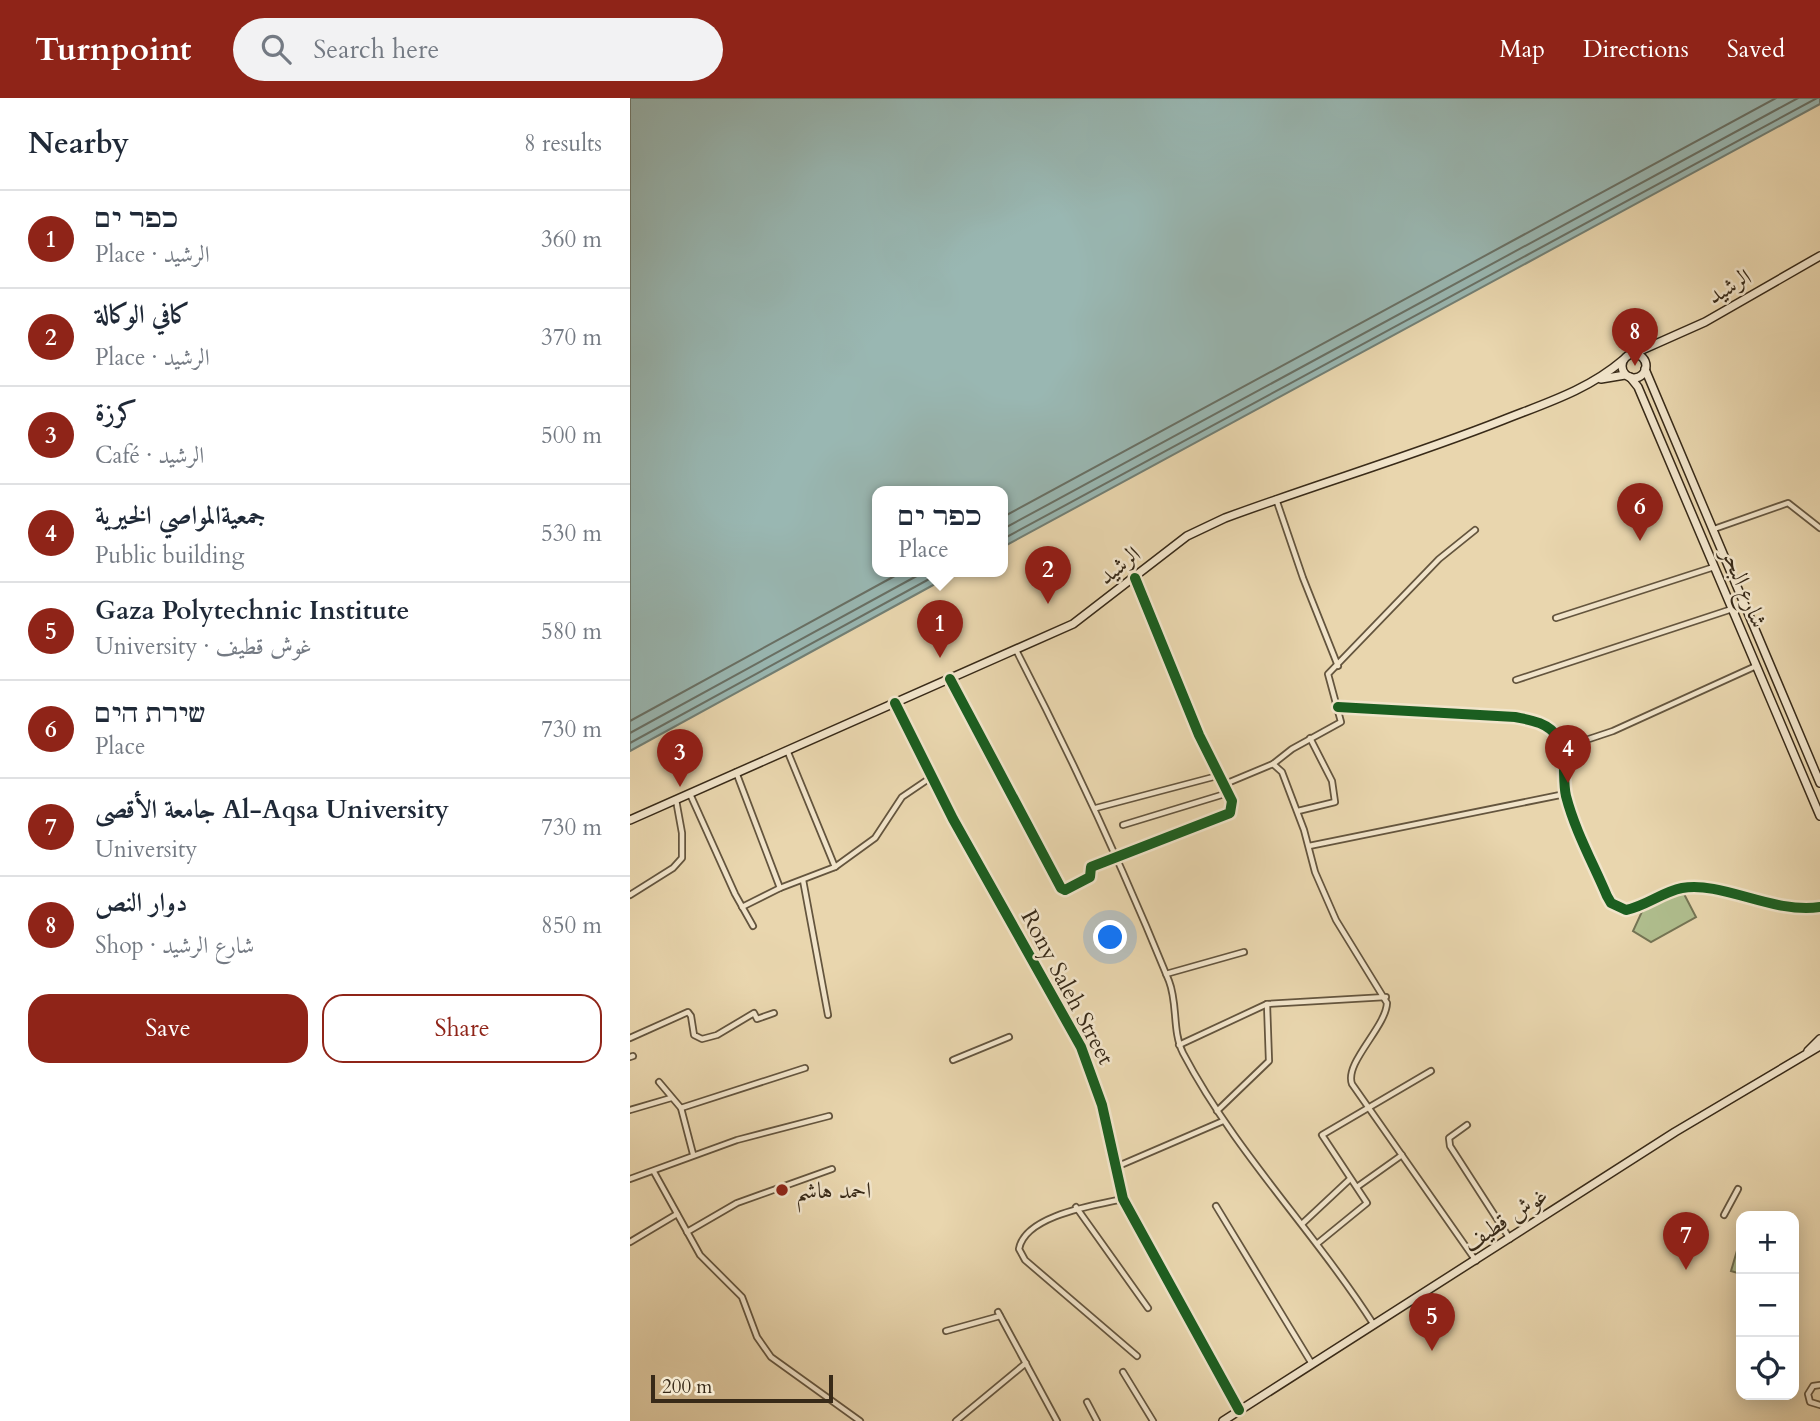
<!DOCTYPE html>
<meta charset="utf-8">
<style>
body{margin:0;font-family:Cardo,Amiri,"Frank Ruhl Libre",serif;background:#f2f2f3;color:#1f2937}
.controls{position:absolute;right:21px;bottom:21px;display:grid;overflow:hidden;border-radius:14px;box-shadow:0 4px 18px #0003}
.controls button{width:63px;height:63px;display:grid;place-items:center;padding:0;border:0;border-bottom:2px solid #e0e1e3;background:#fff;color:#1f2937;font:35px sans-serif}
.scale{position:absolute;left:21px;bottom:18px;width:182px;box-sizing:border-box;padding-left:7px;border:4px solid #382a18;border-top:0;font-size:19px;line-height:24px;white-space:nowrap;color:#382a18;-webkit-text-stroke:5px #f1e4ca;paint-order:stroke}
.you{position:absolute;left:481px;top:840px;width:24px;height:24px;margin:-18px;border:5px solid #fff;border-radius:50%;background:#1a73e8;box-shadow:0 0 0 10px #1a73e833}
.badge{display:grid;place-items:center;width:46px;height:46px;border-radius:50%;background:#8f2418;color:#fff;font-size:23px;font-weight:700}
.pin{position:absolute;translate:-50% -58px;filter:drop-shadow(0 2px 4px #0008)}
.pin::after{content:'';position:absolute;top:37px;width:24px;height:21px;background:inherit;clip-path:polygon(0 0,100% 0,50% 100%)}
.popup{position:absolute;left:242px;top:388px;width:136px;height:91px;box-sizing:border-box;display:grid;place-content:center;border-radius:14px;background:#fff;filter:drop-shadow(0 2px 5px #0005);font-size:23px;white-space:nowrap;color:#747a83}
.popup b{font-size:26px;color:#1f2937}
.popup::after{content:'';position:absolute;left:50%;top:100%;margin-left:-14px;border:14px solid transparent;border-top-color:#fff}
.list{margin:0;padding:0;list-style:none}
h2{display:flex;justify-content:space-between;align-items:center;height:91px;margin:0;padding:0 28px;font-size:30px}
h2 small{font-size:23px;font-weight:400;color:#747a83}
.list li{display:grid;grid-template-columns:46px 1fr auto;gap:21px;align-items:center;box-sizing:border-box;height:98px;padding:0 28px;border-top:2px solid #e0e1e3}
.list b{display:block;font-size:26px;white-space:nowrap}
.list p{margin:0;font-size:23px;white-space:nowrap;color:#747a83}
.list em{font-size:23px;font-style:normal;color:#747a83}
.actions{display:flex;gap:14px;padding:21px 28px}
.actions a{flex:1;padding:16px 0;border:2px solid #8f2418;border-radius:21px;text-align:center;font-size:24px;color:#8f2418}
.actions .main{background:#8f2418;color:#fff}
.icon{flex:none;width:38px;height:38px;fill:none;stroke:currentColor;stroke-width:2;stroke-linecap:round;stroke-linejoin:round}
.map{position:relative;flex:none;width:1190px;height:1323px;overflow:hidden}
header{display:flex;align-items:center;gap:42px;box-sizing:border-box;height:98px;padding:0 35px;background:#8f2418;color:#fff}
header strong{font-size:33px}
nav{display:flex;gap:38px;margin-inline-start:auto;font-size:24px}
.search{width:490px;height:63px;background:#f2f2f3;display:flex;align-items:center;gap:18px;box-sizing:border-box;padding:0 24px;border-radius:38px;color:#747a83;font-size:26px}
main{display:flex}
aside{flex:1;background:#fff}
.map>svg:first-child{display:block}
</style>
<header>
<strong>Turnpoint</strong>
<div class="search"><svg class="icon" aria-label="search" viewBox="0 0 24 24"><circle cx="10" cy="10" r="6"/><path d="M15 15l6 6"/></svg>Search here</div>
<nav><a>Map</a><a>Directions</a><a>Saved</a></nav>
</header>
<main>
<aside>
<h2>Nearby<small>8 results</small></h2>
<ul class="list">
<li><span class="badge">1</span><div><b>כפר ים</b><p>Place · الرشيد</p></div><em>360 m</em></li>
<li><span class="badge">2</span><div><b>كافي الوكالة</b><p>Place · الرشيد</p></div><em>370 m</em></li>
<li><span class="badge">3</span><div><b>كرزة</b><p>Café · الرشيد</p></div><em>500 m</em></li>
<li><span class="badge">4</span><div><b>جمعيةالمواصي الخيرية</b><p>Public building</p></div><em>530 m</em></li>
<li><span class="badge">5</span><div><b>Gaza Polytechnic Institute</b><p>University · غوش قطيف</p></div><em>580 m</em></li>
<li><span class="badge">6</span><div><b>שירת הים</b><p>Place</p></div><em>730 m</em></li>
<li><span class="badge">7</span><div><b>جامعة الأقصى Al-Aqsa University</b><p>University</p></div><em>730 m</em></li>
<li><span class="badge">8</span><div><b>دوار النص</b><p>Shop · شارع الرشيد</p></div><em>850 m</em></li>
</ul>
<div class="actions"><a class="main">Save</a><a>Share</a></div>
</aside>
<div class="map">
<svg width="1190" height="1323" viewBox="0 0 1190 1323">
<rect width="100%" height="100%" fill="#e9d6ae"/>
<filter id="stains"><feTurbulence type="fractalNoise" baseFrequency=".00286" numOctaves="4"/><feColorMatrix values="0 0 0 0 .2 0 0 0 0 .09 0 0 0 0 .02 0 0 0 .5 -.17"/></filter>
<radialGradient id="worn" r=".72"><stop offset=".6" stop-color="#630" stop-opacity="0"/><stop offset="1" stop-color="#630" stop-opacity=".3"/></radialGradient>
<g fill="#b0bf8f" stroke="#747454" stroke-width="2">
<path d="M1053,794L1066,819L1021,844L1003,833L1015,807Z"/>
<path d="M1111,1139V1176L1101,1173Z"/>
</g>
<path fill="#99b7b2" stroke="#727f74" stroke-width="2" d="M0,0H1190V6L373,449V394H247V474H327L0,653Z"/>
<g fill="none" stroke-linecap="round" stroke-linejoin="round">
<g stroke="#687065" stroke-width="2">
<path d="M373,419L1146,0"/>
<path d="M373,431L1168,0"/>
<path d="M373,441L1187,0"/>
<path d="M0,623L272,474"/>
<path d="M0,635L294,474"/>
<path d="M0,645L312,474"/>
</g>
<g stroke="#64553e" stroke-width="8">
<g id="street">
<path d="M646,401L673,480L708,568"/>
<path d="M1084,431L1158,405L1190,430"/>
<path d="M926,520L1084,469"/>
<path d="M386,552C442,660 493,770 539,883C548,906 542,933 553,955C605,1054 684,1133 744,1227"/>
<path d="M320,581L431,790L435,792L460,779L461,769L600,715L602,703L569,637L505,480"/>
<path d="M886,582L1102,511"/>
<path d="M708,609L885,619C901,622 919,625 928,640C937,654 932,681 936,698C945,733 963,765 977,798L981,805L996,812C1016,808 1032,794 1052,790C1093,783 1142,816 1190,809"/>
<path d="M930,643L956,642L983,633L1126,568"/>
<path d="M157,652L205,769"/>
<path d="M643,666L652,674L674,732L685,774L706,822L757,905C756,929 714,965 722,986L846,1163"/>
<path d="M106,674L150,790"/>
<path d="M595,686L643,666L662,651L711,624L698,576L809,461L845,432"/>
<path d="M60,696L105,796L123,828"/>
<path d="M466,710L591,677"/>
<path d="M668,713L705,704L702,683L680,640"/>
<path d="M493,727L598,695"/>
<path d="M679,748L935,696"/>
<path d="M173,782L198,917"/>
<path d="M0,797L43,770L52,760V735L46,702"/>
<path d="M112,809L150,790L205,769L245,740L272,699L300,680"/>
<path d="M536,876L614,854"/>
<path d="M0,940L58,914L61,918L64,937L72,941L87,937L124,915L127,921L144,915"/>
<path d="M549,947L637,906L756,899"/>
<path d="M0,959L3,958"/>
<path d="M323,962L379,939"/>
<path d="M29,984L51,1010L63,1056"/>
<path d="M51,1010L175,970"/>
<path d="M0,1012L41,1000"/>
<path d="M587,1013L639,963L637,906"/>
<path d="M837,1027L819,1040L820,1048L880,1141"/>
<path d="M486,1069L593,1023"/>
<path d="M24,1074L70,1157L112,1199L127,1239L141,1259L230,1323"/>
<path d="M0,1081L107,1042L199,1018"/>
<path d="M727,1089L772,1057"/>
<path d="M493,1101C466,1107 395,1117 389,1151L395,1162L507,1258"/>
<path d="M586,1108L682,1266"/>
<path d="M446,1109L518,1210"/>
<path d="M1094,1117L1108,1091"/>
<path d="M673,1125L720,1081"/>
<path d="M57,1134L107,1105L202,1071"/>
<path d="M0,1144L47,1116"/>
<path d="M688,1145L737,1105L692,1037L801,973"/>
<path d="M368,1214L427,1323"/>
<path d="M316,1233L370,1218"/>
<path d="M493,1274L523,1323"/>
<path d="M1190,1287L1183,1288L1178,1296L1180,1304L1190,1307"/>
<path d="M457,1304L467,1323"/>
<path d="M326,1323L396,1265"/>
</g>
</g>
<g stroke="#382a18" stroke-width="10">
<g id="secondary">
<circle cx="1004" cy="268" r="12"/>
<path d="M1003,256L1075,224L1190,158"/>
<path d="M1015,271L1190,685"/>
<path d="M1000,279L1008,289L1190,718"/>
<path d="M971,281L995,277"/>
<path d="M265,605L323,721L451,949L472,1007L493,1101L609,1312"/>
<path d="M0,722L443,526L557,438L595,420C687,386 782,358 873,322C916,305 958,292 993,262"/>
<path d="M1178,953L1190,941"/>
<path d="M593,1323L1045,1034L1190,948"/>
</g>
</g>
<use href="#street" stroke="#f1e4ca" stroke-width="4.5"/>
<use href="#secondary" stroke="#f1e4ca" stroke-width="7"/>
<g stroke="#f1e4ca" stroke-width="15">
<g id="cycleway">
<path d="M320,581L431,790L435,792L460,779L461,769L600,715L602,703L569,637L505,480"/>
<path d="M265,605L323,721L451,949L472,1007L493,1101L609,1312"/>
<path d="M708,609L885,619C901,622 919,625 928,640C937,654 932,681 936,698C945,733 963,765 977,798L981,805L996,812C1016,808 1032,794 1052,790C1093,783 1142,816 1190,809"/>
</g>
</g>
<use href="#cycleway" stroke="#1b5e20" stroke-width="10"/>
</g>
<circle fill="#8f2418" stroke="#f1e4ca" stroke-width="2.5" cx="152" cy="1092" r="7"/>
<g text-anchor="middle" stroke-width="5" stroke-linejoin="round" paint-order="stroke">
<g font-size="23" fill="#382a18" stroke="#f1e4ca">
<text transform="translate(1099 188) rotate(-30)" y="8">الرشيد</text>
<text transform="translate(489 467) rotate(-38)" y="8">الرشيد</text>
<text transform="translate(1115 490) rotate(68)" y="8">شارع البحر</text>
<text transform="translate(438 889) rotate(62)" y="8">Rony Saleh Street</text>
<text transform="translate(875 1121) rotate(-33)" y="8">غوش قطيف</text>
</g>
<g font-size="23" fill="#382a18" stroke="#f1e4ca" text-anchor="start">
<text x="166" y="1100">احمد هاشم</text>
</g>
</g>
<rect width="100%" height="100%" filter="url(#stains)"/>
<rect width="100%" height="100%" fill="url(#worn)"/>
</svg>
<div class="controls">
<button>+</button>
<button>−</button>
<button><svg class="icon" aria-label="locate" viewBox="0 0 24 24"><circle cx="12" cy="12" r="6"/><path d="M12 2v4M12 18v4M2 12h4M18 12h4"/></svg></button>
</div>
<div class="scale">200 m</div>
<div class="you"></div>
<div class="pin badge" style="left:310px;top:560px">1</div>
<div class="popup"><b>כפר ים</b>Place</div>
<div class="pin badge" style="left:418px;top:506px">2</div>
<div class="pin badge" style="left:50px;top:689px">3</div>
<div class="pin badge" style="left:938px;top:685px">4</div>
<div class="pin badge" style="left:802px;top:1253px">5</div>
<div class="pin badge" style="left:1010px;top:443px">6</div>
<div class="pin badge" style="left:1056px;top:1172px">7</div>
<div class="pin badge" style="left:1005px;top:268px">8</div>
</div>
</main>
